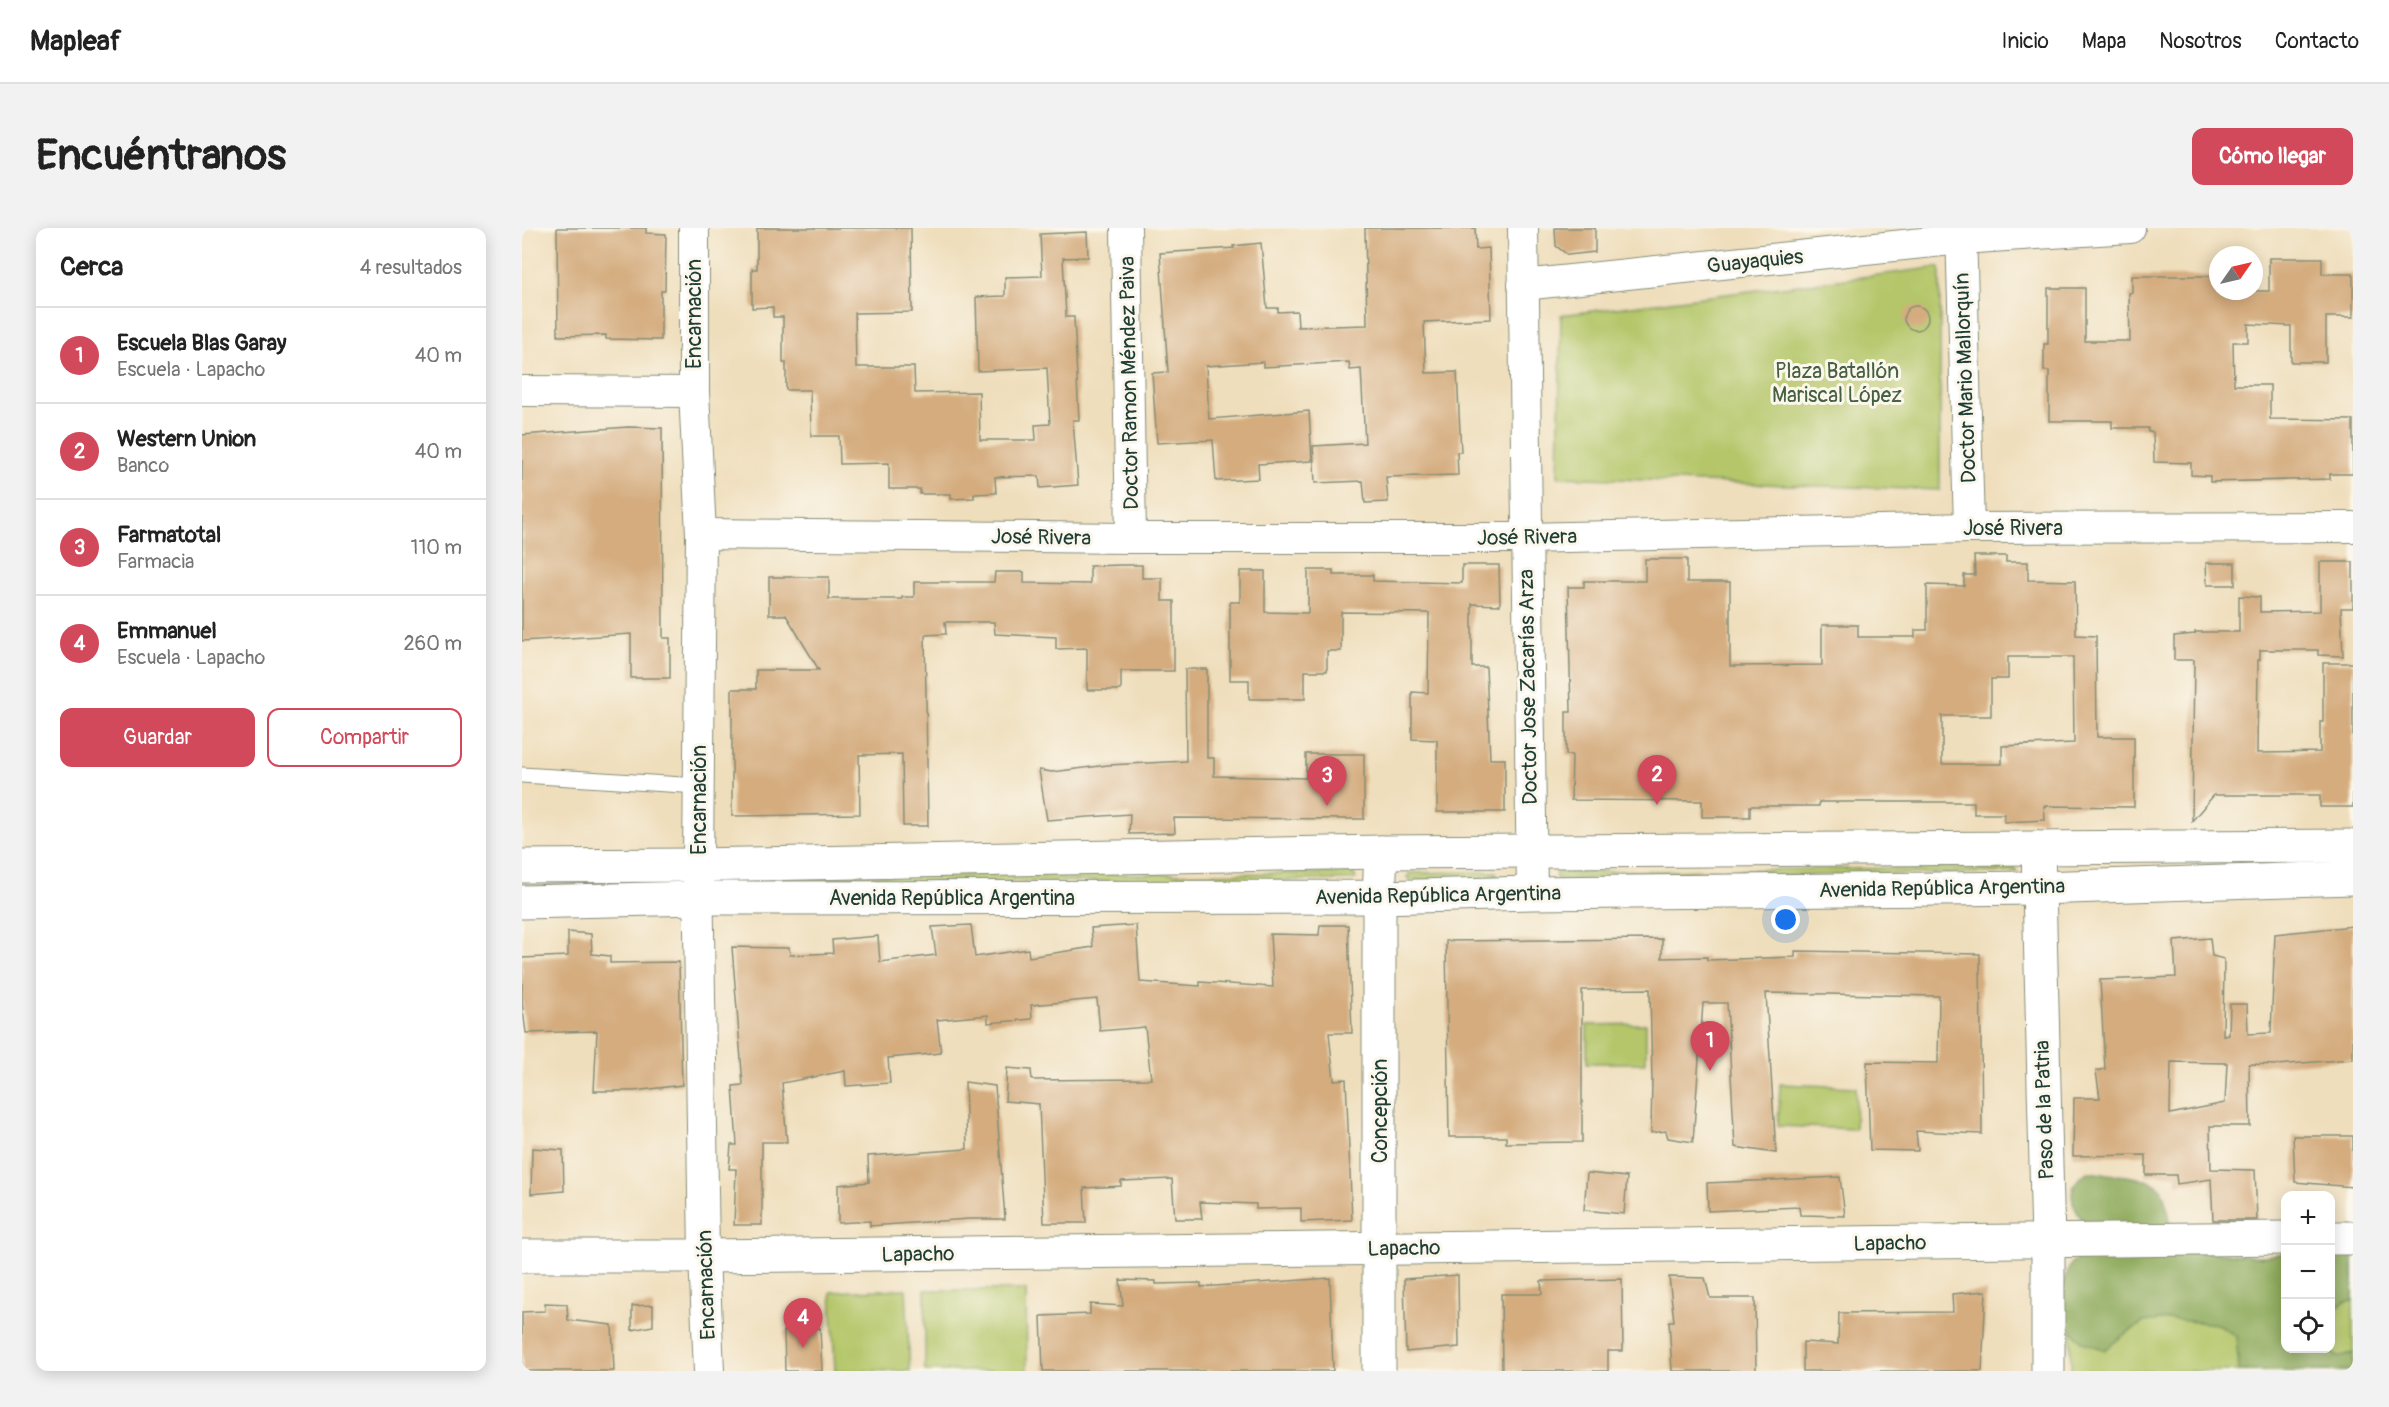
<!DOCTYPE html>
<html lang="es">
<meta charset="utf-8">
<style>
body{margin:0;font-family:Pangolin,sans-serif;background:#f2f2f2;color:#222}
.controls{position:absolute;right:18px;bottom:18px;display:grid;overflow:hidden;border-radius:12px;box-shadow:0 3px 15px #0003}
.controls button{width:54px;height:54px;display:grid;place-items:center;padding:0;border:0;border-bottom:2px solid #e0e0e0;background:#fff;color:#222;font:30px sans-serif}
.compass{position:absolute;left:1687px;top:18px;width:54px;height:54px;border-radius:50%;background:#fff;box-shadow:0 3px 15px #0003;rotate:56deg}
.you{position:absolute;left:1264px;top:692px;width:21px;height:21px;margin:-15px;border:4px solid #fff;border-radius:50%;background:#1a73e8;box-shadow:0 0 0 9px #1a73e833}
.badge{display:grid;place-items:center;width:39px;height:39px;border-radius:50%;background:#d1495b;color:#fff;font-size:20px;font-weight:700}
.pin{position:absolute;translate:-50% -50px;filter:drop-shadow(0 2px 3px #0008)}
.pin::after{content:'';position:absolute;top:32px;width:21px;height:18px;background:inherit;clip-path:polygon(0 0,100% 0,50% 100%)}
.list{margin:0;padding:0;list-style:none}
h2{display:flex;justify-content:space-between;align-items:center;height:78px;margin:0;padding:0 24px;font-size:26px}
h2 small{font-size:20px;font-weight:400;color:#767676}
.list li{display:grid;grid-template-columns:39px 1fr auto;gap:18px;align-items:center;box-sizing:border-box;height:96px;padding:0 24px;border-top:2px solid #e0e0e0}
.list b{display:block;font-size:22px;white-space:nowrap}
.list p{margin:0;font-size:20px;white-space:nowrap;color:#767676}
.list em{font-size:20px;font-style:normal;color:#767676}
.actions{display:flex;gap:12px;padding:18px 24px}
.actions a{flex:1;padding:14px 0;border:2px solid #d1495b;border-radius:12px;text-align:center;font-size:21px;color:#d1495b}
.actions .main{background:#d1495b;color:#fff}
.icon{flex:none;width:33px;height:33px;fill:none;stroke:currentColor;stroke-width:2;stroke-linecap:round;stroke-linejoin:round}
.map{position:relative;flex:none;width:1831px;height:1143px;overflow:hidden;border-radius:12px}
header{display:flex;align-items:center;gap:36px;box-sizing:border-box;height:84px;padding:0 30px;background:#fff;border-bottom:2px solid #e0e0e0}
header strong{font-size:28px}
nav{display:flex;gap:33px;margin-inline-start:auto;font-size:21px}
.intro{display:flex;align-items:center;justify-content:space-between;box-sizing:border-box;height:144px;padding:0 36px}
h1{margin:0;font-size:42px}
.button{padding:15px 27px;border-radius:12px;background:#d1495b;color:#fff;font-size:21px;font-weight:700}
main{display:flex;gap:36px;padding:0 36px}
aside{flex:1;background:#fff;border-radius:12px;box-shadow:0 3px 15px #0003}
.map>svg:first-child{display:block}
</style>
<header>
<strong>Mapleaf</strong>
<nav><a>Inicio</a><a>Mapa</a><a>Nosotros</a><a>Contacto</a></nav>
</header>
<div class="intro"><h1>Encuéntranos</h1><a class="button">Cómo llegar</a></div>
<main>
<aside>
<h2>Cerca<small>4 resultados</small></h2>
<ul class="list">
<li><span class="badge">1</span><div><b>Escuela Blas Garay</b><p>Escuela · Lapacho</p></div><em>40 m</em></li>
<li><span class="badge">2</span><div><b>Western Union</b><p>Banco</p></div><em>40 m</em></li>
<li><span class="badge">3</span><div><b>Farmatotal</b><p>Farmacia</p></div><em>110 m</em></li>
<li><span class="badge">4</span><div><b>Emmanuel</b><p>Escuela · Lapacho</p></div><em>260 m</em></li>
</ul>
<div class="actions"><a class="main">Guardar</a><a>Compartir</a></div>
</aside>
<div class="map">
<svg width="1831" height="1143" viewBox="0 0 1831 1143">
<rect width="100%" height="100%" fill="#fbf7ec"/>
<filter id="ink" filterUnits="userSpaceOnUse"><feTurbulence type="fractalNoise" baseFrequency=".0167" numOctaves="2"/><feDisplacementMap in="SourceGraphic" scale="12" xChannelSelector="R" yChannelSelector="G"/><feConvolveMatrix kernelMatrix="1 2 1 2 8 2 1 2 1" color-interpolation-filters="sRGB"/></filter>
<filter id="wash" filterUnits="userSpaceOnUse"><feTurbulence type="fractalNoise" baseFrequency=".008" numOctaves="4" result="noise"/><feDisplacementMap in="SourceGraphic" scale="24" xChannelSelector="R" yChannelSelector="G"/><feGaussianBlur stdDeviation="1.35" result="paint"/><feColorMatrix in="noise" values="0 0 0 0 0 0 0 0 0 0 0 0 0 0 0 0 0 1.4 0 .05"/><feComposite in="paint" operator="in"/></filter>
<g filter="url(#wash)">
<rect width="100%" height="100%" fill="#efdebc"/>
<g fill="#b4c669" stroke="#6a824e" stroke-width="1.5">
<path d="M1418,39V262L1036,249L1039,87Z"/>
<path d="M1492,639L1495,644L1035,651L1033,648L1036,644Z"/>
<path d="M974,644L976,650L888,652L885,649L888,645Z"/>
<path d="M831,645L834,650L831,652L210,655L208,652L210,648Z"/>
<path d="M1124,796V835H1065V797Z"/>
<path d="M1258,856L1334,859L1333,901L1256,898Z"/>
<path d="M1809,1025H1831V1143H1549L1550,1034L1763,1027L1764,1120H1808Z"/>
<path d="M384,1061L388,1143H313L309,1064Z"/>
<path d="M403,1062H504L505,1143H403Z"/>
</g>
<g fill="#8fab5d" stroke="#577448" stroke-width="1.5">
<path d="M1566,944C1584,947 1624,947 1636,958C1643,964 1642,972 1645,979C1647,987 1649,990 1647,998L1566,999C1550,981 1540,959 1566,944Z"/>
<path d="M1809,1009H1831V1073L1823,1074L1809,1084Z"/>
<path d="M1666,1021L1738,1029L1763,1025L1764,1120L1807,1121L1815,1129L1831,1125V1143H1717L1714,1108L1695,1096L1647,1091L1622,1094L1600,1108L1583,1122L1561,1114L1545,1098L1536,1077L1541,1054L1550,1034L1572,1024Z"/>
</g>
<g id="blocks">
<g fill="#d4ac7e" fill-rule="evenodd">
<path d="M35,0H124V5L144,6L143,63H139V112L84,111V107L36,108Z"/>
<path d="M235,0H389L390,84L333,85L334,139H392L393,165L457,164L458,212H514L513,197L528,196L525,140L456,143L454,69L483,68V49L520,48L518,6L565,4L566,29L541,30L544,89H552L557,192H551L556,257L518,260L517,248L473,249L474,265L452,266V270L429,271V266H398V261H367V235L318,236L317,208H289L288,162H264V135H261V89H251V79L230,80V41H235Z"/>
<path d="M843,0H953L954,21L967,20L969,91L902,94L904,145L935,144L939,224H935L936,247L864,249L866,274L843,275L841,253L793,255L791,218L843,215L839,141L828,142L827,134L741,139V134L684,138L687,191L787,183L790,233L736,236L737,251L694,253L691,212L635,215L630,145L646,144L638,25L712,20L711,18L739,15L745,80H756V84L775,83L776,99L845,97Z"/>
<path d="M1033,0H1073V24L1046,27L1034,18Z"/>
<path d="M1747,30H1800V46H1831V89H1804V134H1769V98L1726,96V114H1711L1712,157H1748V191L1831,192V246H1808V251L1688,254V248L1669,247V235L1632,234L1631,204H1626V200H1590V193H1527V143H1522V116H1526V60H1563V113H1608L1607,65H1610V48H1696V63H1747Z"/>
<circle cx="1394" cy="90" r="12"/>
<path d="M106,199L140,200L141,410H148V450H109V406L0,413V207Z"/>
<path d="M1452,328H1484V334H1506V352L1553,353L1554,407L1574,408L1575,509H1612V579L1522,578L1523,592L1482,594V586H1452V574H1297V578H1228V589H1180V573L1049,572L1050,527H1044V484H1049L1046,359H1062V353H1123V331H1165V354H1208V438L1300,437V397H1336V409H1393V402H1405V357L1442,358V347H1453ZM1486,429H1551L1552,515L1480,518V536H1420V488H1469V451H1486Z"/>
<path d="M1798,334H1831V380H1819L1821,428L1796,427V422H1738V432H1736L1735,525L1798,524V494H1801V435H1831V579H1798V567H1692L1670,593L1672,432H1652V408L1673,406V404H1717V368L1738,369V384L1798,383Z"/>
<path d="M1684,335H1713V357H1685Z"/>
<path d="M599,337H620V350H640V373H652V443H599V462H565V420L534,421V409L473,406L472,394H423L424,406L403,407L406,598H381L380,526L337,527L338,586L210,588V461H234V442H297L264,387H247V349H307V371H380V369H392V354H472L473,344H502V355L568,356V338Z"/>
<path d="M940,337H977L978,377L950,376V439H964L968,531H983V584H915V512L890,511V464L906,465L907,385L819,384V423H805V443H783V471H727V452H708V374H718V343H743V384L786,385V342H811V347H851V353L940,355Z"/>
<path d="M663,441H685V530H692V548L784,550V526H842V591L652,590L653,605L607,606L608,586L525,592L517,542L530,544L586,537L664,533Z"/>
<path d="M449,697L453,729L506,721L507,729L571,719L569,700L614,697L618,754L678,758V754L751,759L748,706L797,707L798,697H826L830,805H807L812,852L824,851L830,992L779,994V980L734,981V976L678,974L680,991H653L650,951L599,953V958L562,960L564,995H522L517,876L483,873L485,840L509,842L510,852L629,851L623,799L578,803L575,771L509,777L510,791L466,795V787L415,792L419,825L366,830L368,855L324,858L323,843L260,855L265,914H240V997H212L214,941H207L209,917H215L211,858L221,857L210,719L267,720L268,727L311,725L310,712L356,708L358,734L414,727L410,699Z"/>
<path d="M1831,698V831L1755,837L1727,836L1728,898H1688L1689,941L1733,942L1735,992H1691L1689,951L1655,956L1654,947H1624V927L1551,928L1552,870H1578L1574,843L1583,841L1578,752L1654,749L1652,713L1688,710L1690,728L1702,731L1701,808L1707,807L1708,776H1725L1726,806L1749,805L1753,706ZM1649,834L1705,835L1703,875L1648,886Z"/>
<path d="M46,704L69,706L70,726L88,728V735L157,734L160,857L112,863H72L75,803L4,805L0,774V730L46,728Z"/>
<path d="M1140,711V730L1185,729V732L1273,729V723L1458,726L1460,906L1394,903L1396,923L1348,922L1345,834L1416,835L1417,768L1244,765L1254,925L1213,919L1205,775H1181L1171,914L1146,910L1144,903L1129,905L1130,853L1128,761L1060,762V914L984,915V909H927L924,713Z"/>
<path d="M443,854L473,858L483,991H447L348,998V993L316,995V957L347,954L346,928L445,921Z"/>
<path d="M1771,908H1831V959L1773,954Z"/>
<path d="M10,920L41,922L42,963L9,966Z"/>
<path d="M1065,945L1105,949L1102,986L1062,982Z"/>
<path d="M1318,949L1323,988L1278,987L1277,979L1186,983L1185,955Z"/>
<path d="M936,1047L937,1119L884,1124L882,1051Z"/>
<path d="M1147,1049L1183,1050L1188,1070H1233L1234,1143H1150L1147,1093H1152Z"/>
<path d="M808,1050L811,1143H521L519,1088L568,1086V1076L601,1078L598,1052L634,1053V1056L679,1055V1059Z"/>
<path d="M1100,1051L1101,1123H1086V1143H980L979,1066H1020L1019,1053Z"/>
<path d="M1464,1063L1460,1143H1281V1114L1316,1116L1317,1085L1431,1084L1430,1066Z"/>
<path d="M23,1075L45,1076L46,1092L90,1097L92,1143H0V1084L23,1083Z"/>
<path d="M131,1077V1098L110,1102V1078Z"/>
<path d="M298,1100L300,1143H263L262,1103Z"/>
</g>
</g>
</g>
<g filter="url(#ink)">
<use href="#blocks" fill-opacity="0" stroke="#878e78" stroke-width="1.5"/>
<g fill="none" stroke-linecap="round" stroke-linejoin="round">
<g stroke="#878e78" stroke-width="17">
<path id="service" d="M0,547L177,558"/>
</g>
<g stroke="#878e78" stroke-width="32">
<g id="minor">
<path d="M172,0V164L179,306L176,637L182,1028L187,1143"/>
<path d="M604,0L609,310"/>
<path d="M1001,0L1010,665"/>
<path d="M1439,0L1447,300"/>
<path d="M1001,57L1439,11L1608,0"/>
<path d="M0,163L172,164"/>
<path d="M179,306L609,310H1003L1447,300L1831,299"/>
</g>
</g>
<g stroke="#878e78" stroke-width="35">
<g id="tertiary">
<path d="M1516,620L1526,1014V1143"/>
<path d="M1808,1010H1831"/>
<path d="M0,1028H182L1764,1010"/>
<path d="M857,1143V669L859,624"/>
</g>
</g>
<g stroke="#878e78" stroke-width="35">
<g id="trunk">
<path d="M0,638L176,637L859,624L1831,618"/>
<path d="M0,674L178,670L857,669L1010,665L1516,660L1831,650"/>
</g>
</g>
<use href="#service" stroke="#fff" stroke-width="15"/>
<use href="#minor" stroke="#fff" stroke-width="30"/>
<use href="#tertiary" stroke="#fff" stroke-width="33"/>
<use href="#trunk" stroke="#fff" stroke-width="33"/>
</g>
</g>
<g text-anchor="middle" stroke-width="6" stroke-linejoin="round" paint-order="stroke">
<g font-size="21" fill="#1f3d34" stroke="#fbf7ec">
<text transform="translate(1233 33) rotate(-6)" y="7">Guayaquies</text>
<text transform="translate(172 86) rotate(-90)" y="7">Encarnación</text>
<text transform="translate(1443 150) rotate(-92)" y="7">Doctor Mario Mallorquín</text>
<text transform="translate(607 155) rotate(-91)" y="7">Doctor Ramon Méndez Paiva</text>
<text x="1491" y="307">José Rivera</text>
<text transform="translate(519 309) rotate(1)" y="7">José Rivera</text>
<text transform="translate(1005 309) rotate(-1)" y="7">José Rivera</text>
<text transform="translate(1006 459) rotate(-91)" y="7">Doctor Jose Zacarías Arza</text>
<text transform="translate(177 572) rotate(-90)" y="7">Encarnación</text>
<text transform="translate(1420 660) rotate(-1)" y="7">Avenida República Argentina</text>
<text transform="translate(916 667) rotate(-1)" y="7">Avenida República Argentina</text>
<text x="430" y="677">Avenida República Argentina</text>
<text transform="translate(1522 882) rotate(-92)" y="7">Paso de la Patria</text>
<text transform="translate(858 883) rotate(-90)" y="7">Concepción</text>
<text transform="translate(1368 1015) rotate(-1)" y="7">Lapacho</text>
<text transform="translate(882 1020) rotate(-1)" y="7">Lapacho</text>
<text transform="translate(396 1026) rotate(-1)" y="7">Lapacho</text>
<text transform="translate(184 1057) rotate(-92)" y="7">Encarnación</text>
</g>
<g font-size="21" fill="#445f41" stroke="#fbf7ec">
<text x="1315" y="150">Plaza Batallón<tspan x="1315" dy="24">Mariscal López</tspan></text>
</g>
</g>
</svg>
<div class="controls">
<button>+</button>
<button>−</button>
<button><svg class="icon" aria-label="locate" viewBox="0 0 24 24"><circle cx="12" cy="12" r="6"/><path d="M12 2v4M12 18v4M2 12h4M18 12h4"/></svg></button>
</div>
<svg class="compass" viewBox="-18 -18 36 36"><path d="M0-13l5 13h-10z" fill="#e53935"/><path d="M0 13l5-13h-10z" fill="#767676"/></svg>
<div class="you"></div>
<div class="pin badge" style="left:1188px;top:843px">1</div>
<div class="pin badge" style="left:1135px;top:577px">2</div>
<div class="pin badge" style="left:805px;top:578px">3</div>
<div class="pin badge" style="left:281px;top:1120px">4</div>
</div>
</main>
